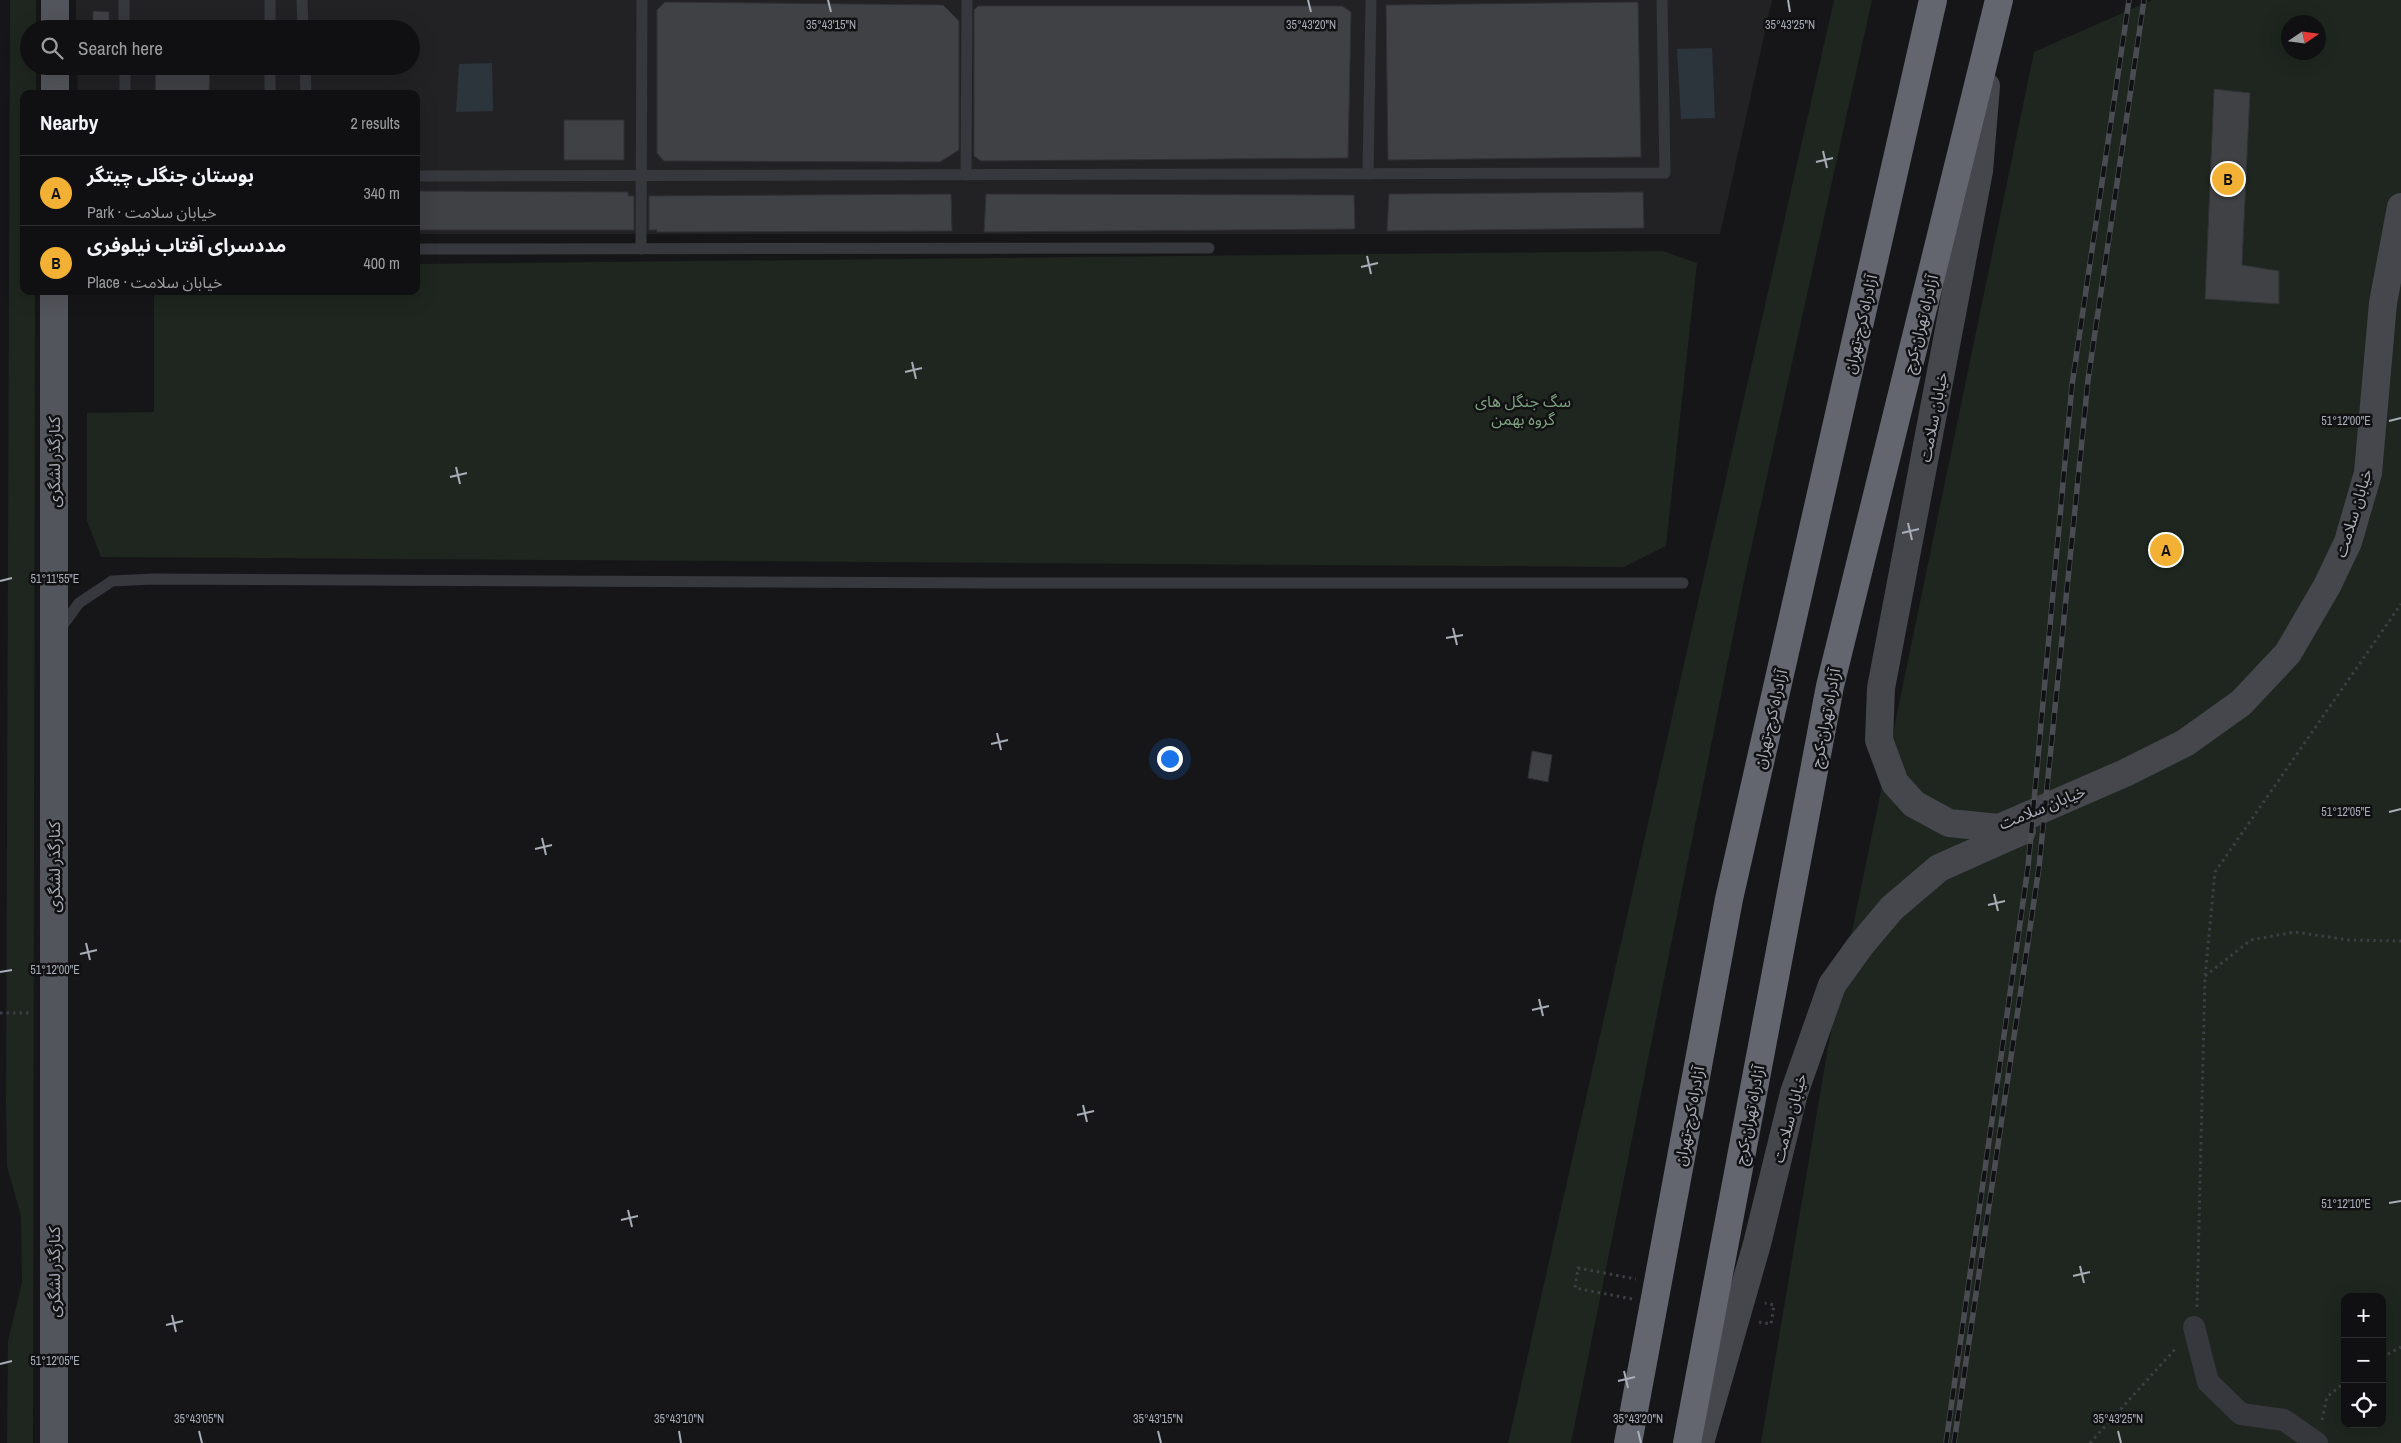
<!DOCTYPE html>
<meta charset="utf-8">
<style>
body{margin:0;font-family:"Archivo Narrow","Noto Sans Arabic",sans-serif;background:#19191b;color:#f1f3f6}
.controls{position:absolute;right:15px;bottom:15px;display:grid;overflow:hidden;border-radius:10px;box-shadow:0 5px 20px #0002}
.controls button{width:45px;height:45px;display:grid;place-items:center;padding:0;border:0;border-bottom:1px solid #303032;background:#101012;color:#f1f3f6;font:25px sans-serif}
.compass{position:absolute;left:2281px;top:15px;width:45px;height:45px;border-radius:50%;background:#101012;box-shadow:0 5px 20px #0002;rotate:77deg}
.you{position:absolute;left:1169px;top:758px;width:18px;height:18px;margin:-12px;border:4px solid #fff;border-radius:50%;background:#1a73e8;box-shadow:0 0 0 8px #1a73e833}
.badge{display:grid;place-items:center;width:32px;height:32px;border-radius:50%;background:#f2b134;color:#111;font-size:16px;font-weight:700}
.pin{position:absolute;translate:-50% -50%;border:2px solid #fff;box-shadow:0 1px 5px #0006}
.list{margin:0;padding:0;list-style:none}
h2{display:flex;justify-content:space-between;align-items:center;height:65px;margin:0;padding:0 20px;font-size:21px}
h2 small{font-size:16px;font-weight:400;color:#9c9d9f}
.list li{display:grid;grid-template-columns:32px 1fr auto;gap:15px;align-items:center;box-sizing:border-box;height:70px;padding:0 20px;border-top:1px solid #303032}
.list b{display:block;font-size:19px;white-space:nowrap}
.list p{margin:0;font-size:16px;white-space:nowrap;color:#9c9d9f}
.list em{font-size:16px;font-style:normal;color:#9c9d9f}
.icon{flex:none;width:28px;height:28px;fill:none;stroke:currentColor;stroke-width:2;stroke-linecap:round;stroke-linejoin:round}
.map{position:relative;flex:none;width:2401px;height:1443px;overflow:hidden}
.search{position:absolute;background:#101012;box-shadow:0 5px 20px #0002;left:20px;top:20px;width:400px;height:55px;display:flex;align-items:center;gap:12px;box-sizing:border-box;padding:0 18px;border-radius:28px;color:#9c9d9f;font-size:19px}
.panel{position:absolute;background:#101012;box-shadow:0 5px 20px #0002;left:20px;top:90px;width:400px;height:205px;border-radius:10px}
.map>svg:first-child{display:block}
</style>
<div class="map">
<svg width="2401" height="1443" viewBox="0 0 2401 1443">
<rect width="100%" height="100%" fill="#161618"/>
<path fill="#222225" d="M76,0H1772L1720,234H416V94H78L77,66H411V29H76Z"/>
<g fill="#1e261f" fill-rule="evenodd">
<path d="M10,0H36V29H29V66H36V94H24V291H35L33,1443H7L8,1341L22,1283L21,1216L7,1166L6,1104Z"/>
<path d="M1834,0H1872L1744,581L1571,1443H1508Z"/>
<path d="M2152,0H2401V1443H1761L1828,1047L2034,52ZM2288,22H2318V52H2288ZM2345,1297H2382V1424H2345Z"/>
<path d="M1663,251L1697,263L1666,546L1624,567L101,557L87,521V413L154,412V291H416V264Z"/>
</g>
<g fill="#2c353c">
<path d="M1712,48L1715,118L1681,119L1677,49Z"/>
<path d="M492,63L493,111L456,112L459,64Z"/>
</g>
<g fill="#404145" stroke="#303034">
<path d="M665,2L943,5L959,21V150L940,162L664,161L657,153V10Z"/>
<path d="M1638,2L1641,157L1388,160L1386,5Z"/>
<path d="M978,6H1342L1351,12L1348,158L981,161L974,156V10Z"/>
<path d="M93,11L109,12V29H93Z"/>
<path d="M156,66H210L209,94H155Z"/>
<path d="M2214,89L2250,93L2242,265L2279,271V304L2205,299Z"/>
<rect x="564" y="120" width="60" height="40"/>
<path d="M416,191L628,192V196H634V230H416Z"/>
<path d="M1643,192L1644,228L1387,231L1389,194Z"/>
<path d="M951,194L952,231L657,232V230H649V196Z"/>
<path d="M986,194L1354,195L1355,229L984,232Z"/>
<path d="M1532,751L1552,755L1548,782L1528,778Z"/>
</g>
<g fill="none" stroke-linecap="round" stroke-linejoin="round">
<g stroke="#3d3f44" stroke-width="3" stroke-dasharray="2.5 4" stroke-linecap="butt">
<path d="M2205,976L2251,940L2295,932L2349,940L2401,941"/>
<path d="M0,1013H32"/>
<path d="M1632,1299L1575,1288L1578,1268L1636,1279"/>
<path d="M2197,1307L2205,977L2215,872L2401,604"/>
<path d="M1759,1322L1771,1324L1774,1305L1765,1303"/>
<path d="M2382,1357L2401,1347"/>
<path d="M2322,1420L2327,1397L2345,1382"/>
<path d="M2090,1443L2177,1347"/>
</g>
<g stroke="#37383d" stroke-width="11">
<path d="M124,0V29"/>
<path d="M302,0L303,29"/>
<path d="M270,29V0"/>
<path d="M125,66V94"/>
<path d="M305,66L306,94"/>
<path d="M270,94V66"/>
<path d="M1368,174L1371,0"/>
<path d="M966,175L967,0"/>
<path d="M416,176L1665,173L1662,0"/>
<path d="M416,249L1209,248"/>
<path d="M641,249L642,0"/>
<path d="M60,629L79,603L112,581L153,579L991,583H1683"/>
</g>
<path stroke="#37383d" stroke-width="22" d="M2194,1327L2208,1382L2241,1414L2284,1420L2317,1443"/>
<g stroke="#45474d" stroke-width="28">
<path d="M1986,86L1979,171L1881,688L1879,740L1895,783L1914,804L1949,823L1999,828L2125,773L2185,743L2241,703L2288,653L2327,586L2348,542L2368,473L2383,303L2401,207"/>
<path d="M1700,1443L1757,1244L1794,1093L1832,985L1860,946L1892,908L1939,868L2022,831"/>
</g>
<g stroke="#53555c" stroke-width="28">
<path d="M55,0V29"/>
<path d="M55,66V94"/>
<path d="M54,1443V291"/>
</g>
<g stroke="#63666e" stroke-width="28">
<path d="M1628,1443L1729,899L1933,0"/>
<path d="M1687,1443L1830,686L1999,0"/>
</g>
<g stroke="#4a4c52" stroke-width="5.5">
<g id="rail">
<path d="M1946,1443L2028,867L2072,385L2129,0"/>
<path d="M1954,1443L2039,867L2088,380L2144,0"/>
</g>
</g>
<use href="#rail" stroke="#111113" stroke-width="4" stroke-dasharray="11" stroke-linecap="butt"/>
</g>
<path fill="none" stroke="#a8adb8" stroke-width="2" d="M828,0L831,12M1308,0L1311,12M1788,0L1790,12M1823,151L1827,168M1816,162L1833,158M1367,256L1371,274M1361,267L1378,263M912,362L916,379M905,372L922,368M2389,421L2401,418M456,467L460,484M450,477L467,473M1908,523L1912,540M1902,533L1919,529M0,581L12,578M1453,628L1457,645M1446,638L1463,635M997,733L1001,750M991,744L1008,740M2389,812L2401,809M542,838L546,855M535,849L552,845M1994,894L1998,911M1988,905L2005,901M86,943L90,960M80,954L97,950M0,972L12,970M1539,999L1543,1016M1532,1010L1549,1006M1083,1105L1087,1122M1077,1115L1094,1111M2389,1203L2401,1201M628,1210L632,1227M621,1220L638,1216M2080,1266L2084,1283M2073,1276L2090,1272M172,1315L176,1332M166,1325L183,1321M0,1364L12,1361M1624,1371L1628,1388M1618,1381L1635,1377M199,1431L202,1443M679,1431L681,1443M1158,1431L1161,1443M1638,1431L1641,1443M2118,1431L2121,1443"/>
<g text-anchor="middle" stroke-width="5" stroke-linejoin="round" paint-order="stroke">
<g font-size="16" fill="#a8adb8" stroke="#111113">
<text transform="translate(1860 324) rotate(-77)" y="6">آزادراه کرج-تهران</text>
<text transform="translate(1920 324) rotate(-76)" y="6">آزادراه تهران-کرج</text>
<text transform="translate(1933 417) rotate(-79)" y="6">خیابان سلامت</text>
<text transform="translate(54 462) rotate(-90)" y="6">کنارگذر لشگری</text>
<text transform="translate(2353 513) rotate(-73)" y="6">خیابان سلامت</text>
<text transform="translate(1825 718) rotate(-79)" y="6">آزادراه تهران-کرج</text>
<text transform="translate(1770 719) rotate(-77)" y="6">آزادراه کرج-تهران</text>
<text transform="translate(2042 807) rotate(-22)" y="6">خیابان سلامت</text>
<text transform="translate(54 867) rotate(-90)" y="6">کنارگذر لشگری</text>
<text transform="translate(1749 1115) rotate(-79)" y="6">آزادراه تهران-کرج</text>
<text transform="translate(1689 1116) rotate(-79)" y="6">آزادراه کرج-تهران</text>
<text transform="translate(1789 1118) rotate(-75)" y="6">خیابان سلامت</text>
<text transform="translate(54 1272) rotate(-90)" y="6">کنارگذر لشگری</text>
</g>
<g font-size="16" fill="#7fa381" stroke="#111113">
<text x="1523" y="407">سگ جنگل های<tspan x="1523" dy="18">گروه بهمن</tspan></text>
</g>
</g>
<g font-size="12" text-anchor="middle" fill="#a8adb8" stroke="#111113" stroke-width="5" stroke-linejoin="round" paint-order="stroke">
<text x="831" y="29">35°43'15"N</text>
<text x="1311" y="29">35°43'20"N</text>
<text x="1790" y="29">35°43'25"N</text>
<text x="2346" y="425">51°12'00"E</text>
<text x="55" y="583">51°11'55"E</text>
<text x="2346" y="816">51°12'05"E</text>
<text x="55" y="974">51°12'00"E</text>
<text x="2346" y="1208">51°12'10"E</text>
<text x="55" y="1365">51°12'05"E</text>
<text x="199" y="1423">35°43'05"N</text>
<text x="679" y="1423">35°43'10"N</text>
<text x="1158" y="1423">35°43'15"N</text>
<text x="1638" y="1423">35°43'20"N</text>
<text x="2118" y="1423">35°43'25"N</text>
</g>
</svg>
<div class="controls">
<button>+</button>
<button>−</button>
<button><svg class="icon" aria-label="locate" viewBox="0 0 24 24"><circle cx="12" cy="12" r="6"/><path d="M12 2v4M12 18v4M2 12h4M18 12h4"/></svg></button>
</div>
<svg class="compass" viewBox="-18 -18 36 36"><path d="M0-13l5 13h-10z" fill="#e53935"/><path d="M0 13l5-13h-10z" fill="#9c9d9f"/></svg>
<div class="you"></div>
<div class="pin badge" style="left:2166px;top:550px">A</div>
<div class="pin badge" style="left:2228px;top:179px">B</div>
<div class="search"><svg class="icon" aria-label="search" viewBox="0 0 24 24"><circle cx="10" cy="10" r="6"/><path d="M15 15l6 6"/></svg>Search here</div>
<section class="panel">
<h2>Nearby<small>2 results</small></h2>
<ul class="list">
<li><span class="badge">A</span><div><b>بوستان جنگلی چیتگر</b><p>Park · خیابان سلامت</p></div><em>340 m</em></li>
<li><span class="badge">B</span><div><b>مددسرای آفتاب نیلوفری</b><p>Place · خیابان سلامت</p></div><em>400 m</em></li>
</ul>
</section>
</div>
